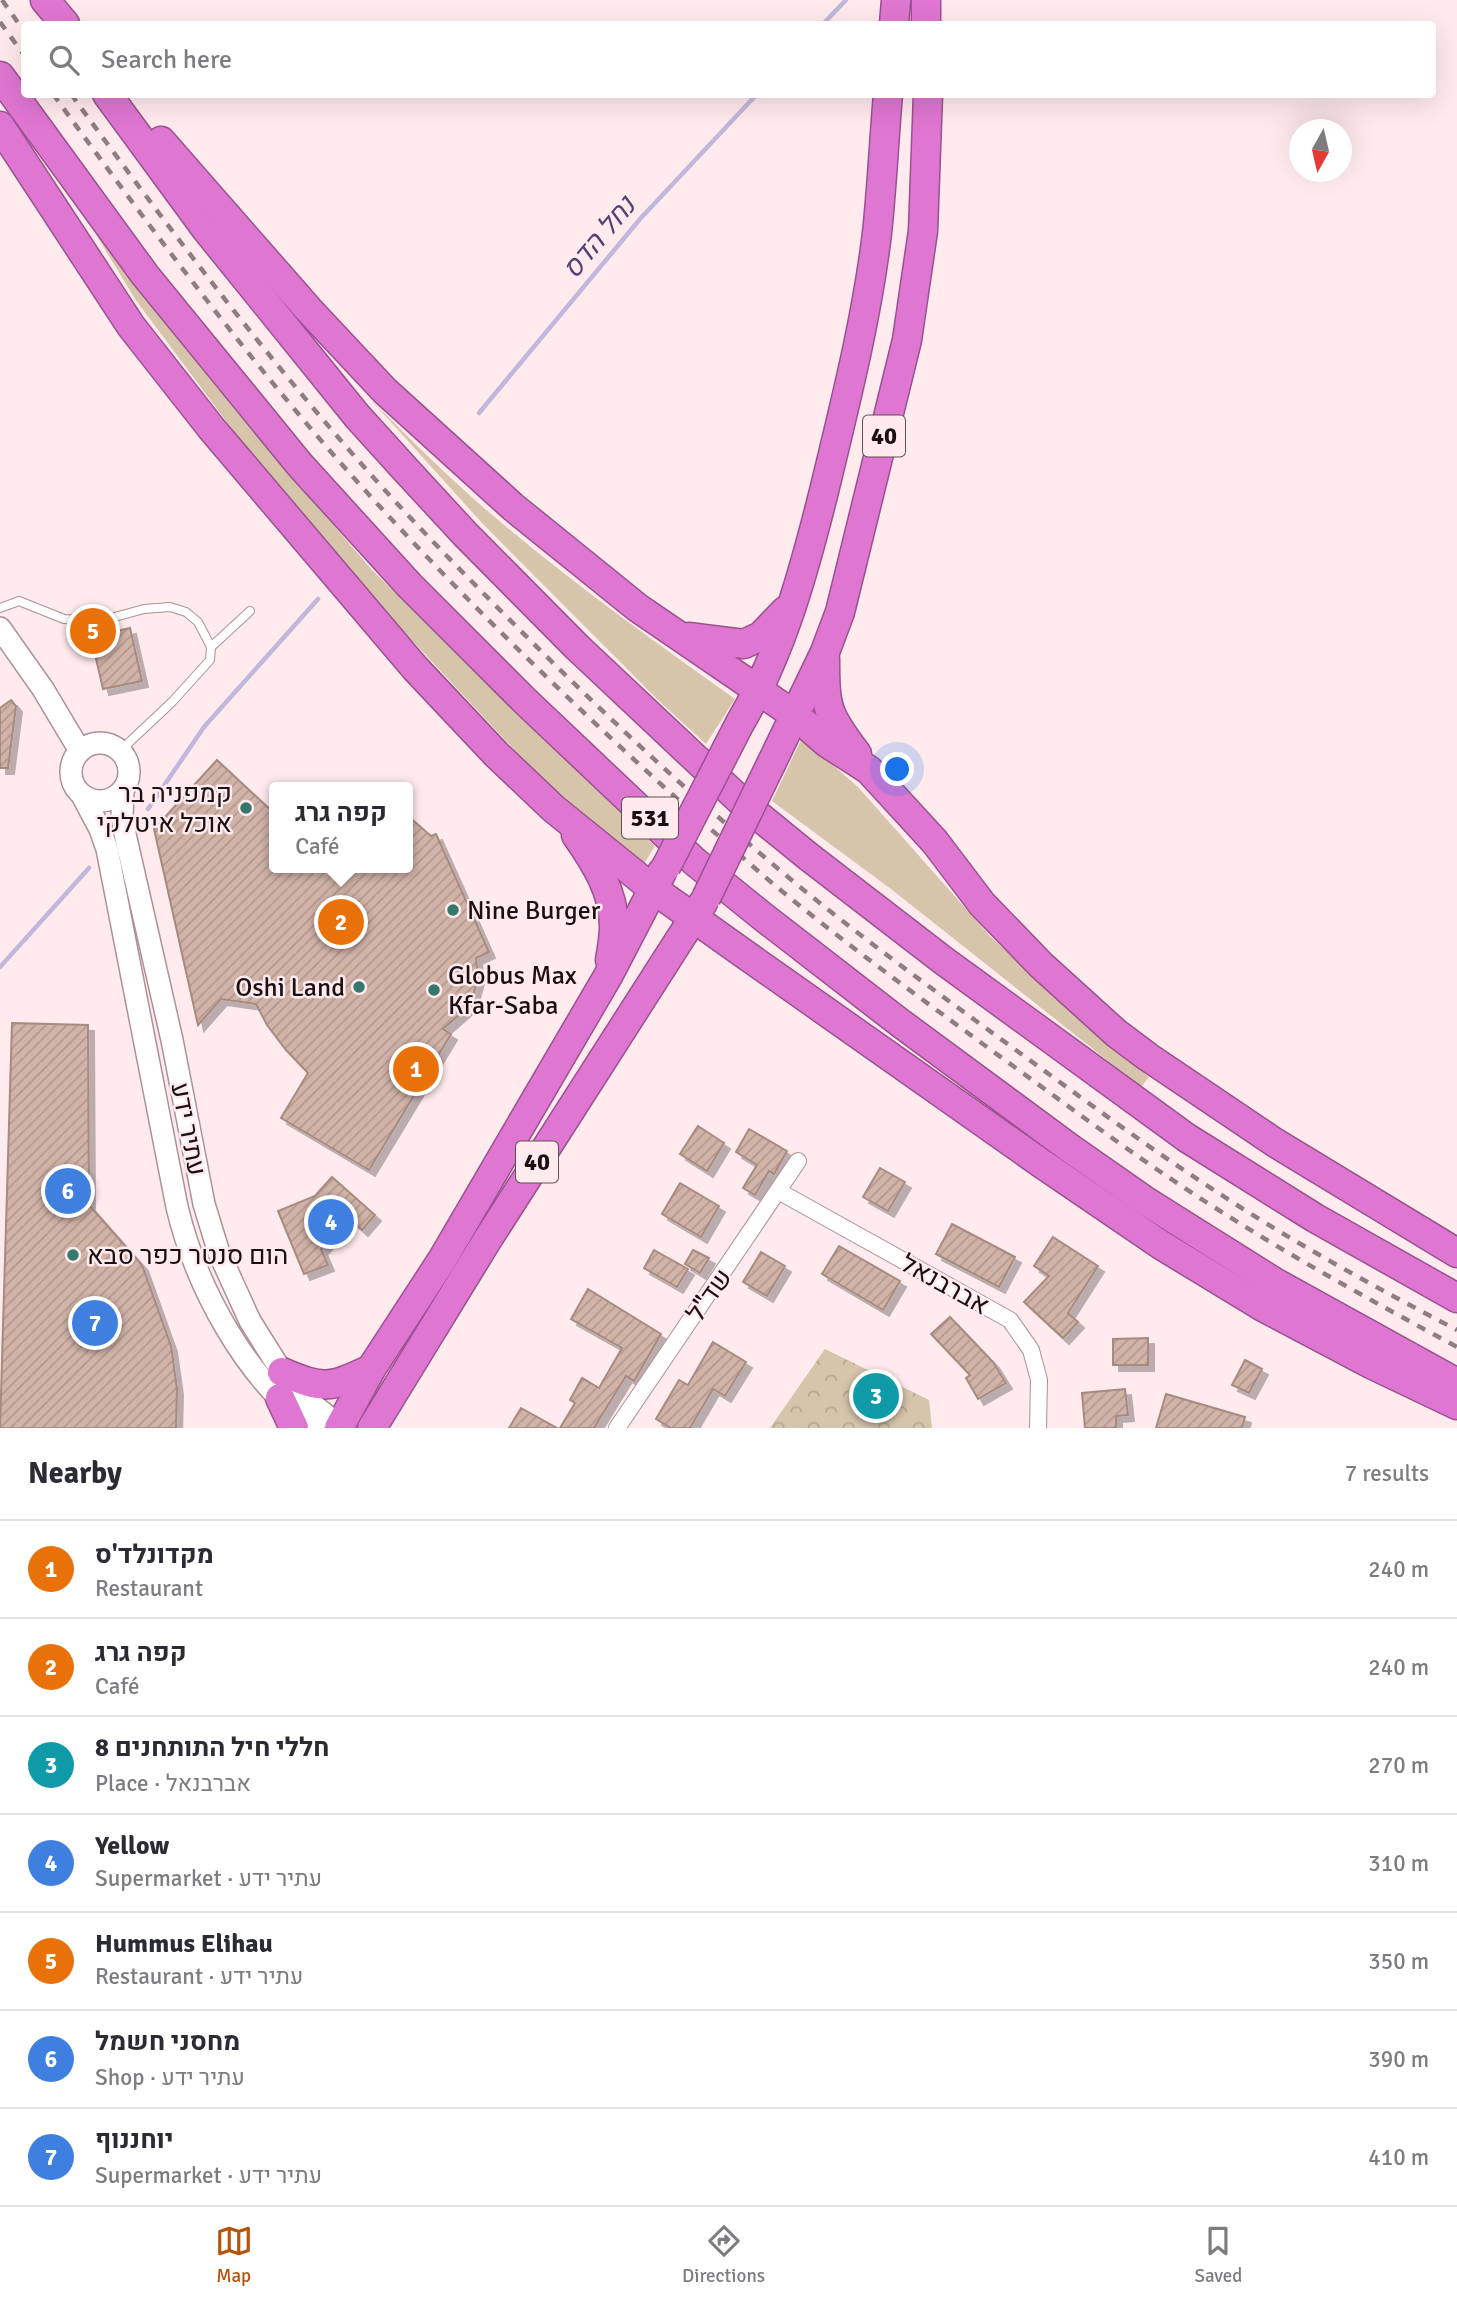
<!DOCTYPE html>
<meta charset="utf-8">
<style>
body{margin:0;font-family:Signika,Heebo,sans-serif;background:#f7f7f7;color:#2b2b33}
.compass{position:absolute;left:1289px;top:119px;width:63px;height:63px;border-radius:50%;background:#fff;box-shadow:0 7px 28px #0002;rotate:188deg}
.you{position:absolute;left:898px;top:770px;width:24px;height:24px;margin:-18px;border:5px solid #fff;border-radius:50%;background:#1a73e8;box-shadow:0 0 0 10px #1a73e833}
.badge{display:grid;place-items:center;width:46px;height:46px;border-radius:50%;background:#b45309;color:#fff;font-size:23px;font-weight:700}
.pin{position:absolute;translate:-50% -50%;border:4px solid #fff;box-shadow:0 2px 7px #0006}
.popup{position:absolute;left:269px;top:782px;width:144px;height:91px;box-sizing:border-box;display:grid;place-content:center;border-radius:7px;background:#fff;filter:drop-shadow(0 2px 5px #0005);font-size:23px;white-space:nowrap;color:#7c7c81}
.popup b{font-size:26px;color:#2b2b33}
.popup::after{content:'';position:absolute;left:50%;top:100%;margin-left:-14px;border:14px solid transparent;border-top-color:#fff}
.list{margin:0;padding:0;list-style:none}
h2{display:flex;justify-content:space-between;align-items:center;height:91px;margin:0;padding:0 28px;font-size:30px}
h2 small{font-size:23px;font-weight:400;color:#7c7c81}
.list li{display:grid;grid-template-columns:46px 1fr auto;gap:21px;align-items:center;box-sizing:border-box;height:98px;padding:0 28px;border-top:2px solid #e1e1e2}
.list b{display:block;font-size:26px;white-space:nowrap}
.list p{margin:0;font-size:23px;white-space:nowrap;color:#7c7c81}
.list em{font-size:23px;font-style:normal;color:#7c7c81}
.icon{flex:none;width:38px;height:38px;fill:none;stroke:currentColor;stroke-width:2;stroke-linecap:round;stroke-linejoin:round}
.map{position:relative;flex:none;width:1457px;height:1428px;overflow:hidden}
.search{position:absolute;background:#fff;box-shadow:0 7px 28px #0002;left:21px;right:21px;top:21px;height:77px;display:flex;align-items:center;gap:18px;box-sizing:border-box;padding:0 24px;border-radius:7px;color:#7c7c81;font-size:26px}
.sheet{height:777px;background:#fff}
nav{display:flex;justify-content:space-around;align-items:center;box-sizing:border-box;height:98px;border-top:2px solid #e1e1e2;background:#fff;font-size:19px;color:#7c7c81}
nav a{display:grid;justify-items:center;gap:4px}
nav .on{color:#b45309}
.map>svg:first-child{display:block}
</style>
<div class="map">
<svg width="1457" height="1428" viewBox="0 0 1457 1428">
<defs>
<pattern id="park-crowns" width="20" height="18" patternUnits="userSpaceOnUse" patternTransform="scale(1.75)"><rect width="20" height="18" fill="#d6c4ab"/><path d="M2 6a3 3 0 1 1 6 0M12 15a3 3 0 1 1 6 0" fill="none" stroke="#b7a792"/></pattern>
<pattern id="building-hatch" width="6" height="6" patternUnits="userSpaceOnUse" patternTransform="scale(1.75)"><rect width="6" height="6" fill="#d1b3a8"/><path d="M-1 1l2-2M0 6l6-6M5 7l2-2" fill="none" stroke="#b39990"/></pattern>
<filter id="shadow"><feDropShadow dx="6" dy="6" stdDeviation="0" flood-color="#0004"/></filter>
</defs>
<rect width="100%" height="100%" fill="#ffeaed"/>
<g fill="#d6c4ab">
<path d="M74,198L126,274L243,419L371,569L655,846L642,867L550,788L393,620L232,429L135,299Z"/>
<path d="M371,400C414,443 457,486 504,525C578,587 656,643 735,699L706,744L658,700L482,523Z"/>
<path d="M802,738L858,787L990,936L1089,1029L1149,1077L1141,1087L891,889L772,801Z"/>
</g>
<path fill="url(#park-crowns)" d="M825,1349L929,1400L932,1428H770Z"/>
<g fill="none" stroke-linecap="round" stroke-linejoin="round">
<g stroke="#c1b7dc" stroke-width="4.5">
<path d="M823,24L846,0"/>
<path d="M479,413L640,219L757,94"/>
<path d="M148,809L204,727L318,599"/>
<path d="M0,967L89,868"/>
</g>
</g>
<g fill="url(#building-hatch)" stroke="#a78a80" stroke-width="2" filter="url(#shadow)">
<path d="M130,628L142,681L103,689L91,637Z"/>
<path d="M11,700L16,706L8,768H0V708Z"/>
<path d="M217,760L275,814V868H332L340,875L346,868H408V816L431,836L436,834L489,952L476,958L478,978L473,996L467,1008L443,1029L451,1034L369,1170L281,1118L308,1073L286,1050L267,1025L256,1004L221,999L198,1025L154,829Z"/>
<path d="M12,1023L88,1025L89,1205L142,1265L171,1346L177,1389L176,1428H0Z"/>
<path d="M698,1126L724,1143L707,1171L680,1154Z"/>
<path d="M749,1129L787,1151L774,1174L769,1171L755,1195L743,1188L757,1165L736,1152Z"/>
<path d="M880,1168L905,1182L888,1211L863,1197Z"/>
<path d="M332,1177L375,1215L362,1230L350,1219L321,1249L328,1265L304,1274L278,1211L315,1196Z"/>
<path d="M680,1183L719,1206L701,1237L662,1214Z"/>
<path d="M952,1224L1015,1257L999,1287L936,1254Z"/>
<path d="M1053,1237L1098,1266L1068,1313L1078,1322L1063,1338L1024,1302L1049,1276L1034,1266Z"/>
<path d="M839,1246L900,1281L883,1310L822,1274Z"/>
<path d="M654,1250L688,1269L677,1287L644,1268Z"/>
<path d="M693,1250L709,1258L700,1273L685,1264Z"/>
<path d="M761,1252L785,1266L767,1296L743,1282Z"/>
<path d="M588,1289L661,1334L634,1381L626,1376L594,1428H560L575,1403L570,1400L582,1378L599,1388L622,1348L571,1319Z"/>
<path d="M950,1317L993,1362L1006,1383L978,1399L966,1378L970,1375L931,1334Z"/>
<path d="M1148,1338V1365H1113V1339Z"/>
<path d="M713,1342L746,1362L725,1396L713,1389L690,1428H671L656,1419L679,1380L688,1385Z"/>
<path d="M1245,1360L1262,1369L1249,1393L1232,1385Z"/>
<path d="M1125,1389L1128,1415L1116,1416V1428H1085L1082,1393Z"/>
<path d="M1166,1394L1245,1417L1242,1428H1156Z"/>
<path d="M521,1408L557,1428H509Z"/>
</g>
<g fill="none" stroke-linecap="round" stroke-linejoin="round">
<g stroke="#af9095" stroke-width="10">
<g id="lane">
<path d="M0,608L19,601L64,619L100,621L144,609L170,607L186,612L198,622L211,647L210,660L172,702L120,751"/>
<path d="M211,647L250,611"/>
</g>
</g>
<g stroke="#af9095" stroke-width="18">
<g id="street">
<path d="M780,1192L1010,1320L1031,1350L1039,1380L1038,1428"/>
<path d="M617,1428L798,1161"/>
</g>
</g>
<g stroke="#af9095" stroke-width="24">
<g id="secondary">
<path d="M0,628L43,689L80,751"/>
<circle cx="100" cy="772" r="29"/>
<path d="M123,791L122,817L125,834L172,1040L204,1204L219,1253L250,1321L282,1372L299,1394L343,1428"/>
<path d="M83,797L100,829L107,849L177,1207C196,1287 246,1380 314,1428"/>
</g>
</g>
<g stroke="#9a528e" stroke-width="31">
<g id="highway">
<path d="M45,0L65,24"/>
<path d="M926,0V24"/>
<path d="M894,24L896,0"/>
<path d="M0,76L145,275L300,465L410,586L524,700L694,861L762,916L899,1022L1071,1149L1144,1200L1276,1283L1457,1383"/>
<path d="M107,94L206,229L357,416L405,469L465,534L577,647L745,805L809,857L944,961L1187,1138L1315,1218L1457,1298"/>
<path d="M0,126L131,326L212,429L415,668L496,754L554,809L653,889L743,953L1038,1161L1161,1245L1263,1307L1371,1364L1457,1405"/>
<path d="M161,141L309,310L385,391L513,507L638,608L796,716L827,743L869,770L935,842L982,904L1041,965L1116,1033L1148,1057L1274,1142L1457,1253"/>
<path d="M688,637L744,644L761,636L785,611"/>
<path d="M825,659C825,708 827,715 857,754"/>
<path d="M740,723C783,651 806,564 826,483C846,400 867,317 877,233C882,187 884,140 888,94"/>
<path d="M772,762L825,652L840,612L907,340L923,231L928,94"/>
<path d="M576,835C595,862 614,892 614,926C614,937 612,949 610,960"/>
<path d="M282,1372C324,1390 330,1388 371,1369"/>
<path d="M280,1398L294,1428"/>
<path d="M339,1428L371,1369L442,1260L608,976L662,872"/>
<path d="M372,1428L486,1242L703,903"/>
</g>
</g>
<use href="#lane" stroke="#fff" stroke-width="8"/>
<use href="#street" stroke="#fff" stroke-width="16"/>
<use href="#secondary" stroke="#fff" stroke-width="21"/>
<use href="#highway" stroke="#df76d1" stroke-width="28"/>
<g stroke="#8e7e81" stroke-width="4.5" stroke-dasharray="9 9" stroke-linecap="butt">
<path d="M2,0L24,31"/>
<path d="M0,22L24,55"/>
<path d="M53,94C154,233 257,372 372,498C465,600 563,695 664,787C702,821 739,855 778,888C847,945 919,997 991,1050C1066,1104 1139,1160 1217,1209C1295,1259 1376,1303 1457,1347"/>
<path d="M71,94C156,211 243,327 337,436C390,498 447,557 505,615C595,706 689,794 788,877C855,933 927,985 998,1037C1071,1090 1144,1145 1220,1194C1296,1244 1377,1288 1457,1330"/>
</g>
<g stroke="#9a528e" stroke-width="31" stroke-linecap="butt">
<g id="highway-bridge">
<path d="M666,867L740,723"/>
<path d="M706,898L772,762"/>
</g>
</g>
<use href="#highway-bridge" stroke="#df76d1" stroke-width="28"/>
</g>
<g fill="#35796e" stroke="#ffeaed" stroke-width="2.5">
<circle cx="246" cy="808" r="7"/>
<circle cx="453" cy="910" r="7"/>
<circle cx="359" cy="987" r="7"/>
<circle cx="434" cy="990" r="7"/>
<circle cx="73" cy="1255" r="7"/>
</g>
<g text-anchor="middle" stroke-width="5" stroke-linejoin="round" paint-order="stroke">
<g fill="#ffeaed" stroke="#5f5153" stroke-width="2">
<rect x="863" y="415.5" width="42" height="41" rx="5"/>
<rect x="622" y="797.5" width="56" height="41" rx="5"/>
<rect x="516" y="1141.5" width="42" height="41" rx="5"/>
</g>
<g font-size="24" font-weight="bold" fill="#1a0f11">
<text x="884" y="444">40</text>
<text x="650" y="826">531</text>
<text x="537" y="1170">40</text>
</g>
<g font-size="26" fill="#1a0f11" stroke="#ffeaed" text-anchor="start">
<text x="232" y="802" text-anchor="end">קמפניה בר<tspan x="232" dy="30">אוכל איטלקי</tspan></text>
<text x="467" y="919">Nine Burger</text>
<text x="448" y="984">Globus Max<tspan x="448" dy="30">Kfar-Saba</tspan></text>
<text x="345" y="996" text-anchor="end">Oshi Land</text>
<text x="87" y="1264">הום סנטר כפר סבא</text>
</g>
<g font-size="26" fill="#1a0f11" stroke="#ffeaed">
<text transform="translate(189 1129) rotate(79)" y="9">עתיר ידע</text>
<text transform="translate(945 1284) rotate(29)" y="9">אברבנאל</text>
<text transform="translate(709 1295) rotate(-55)" y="9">שד"ל</text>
</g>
<g font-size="28" font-style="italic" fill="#524174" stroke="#ffeaed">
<text transform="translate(598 237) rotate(-50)" y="10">נחל הדס</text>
</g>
</g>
</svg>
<svg class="compass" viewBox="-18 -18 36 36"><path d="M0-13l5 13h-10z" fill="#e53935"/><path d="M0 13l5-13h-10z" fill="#7c7c81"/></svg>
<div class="you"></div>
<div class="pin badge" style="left:416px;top:1069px;background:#e8710a">1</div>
<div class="pin badge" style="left:341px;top:922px;background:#e8710a">2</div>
<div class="popup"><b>קפה גרג</b>Café</div>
<div class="pin badge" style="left:876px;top:1396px;background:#0f9aa8">3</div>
<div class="pin badge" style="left:331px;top:1222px;background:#3f7fe0">4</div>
<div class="pin badge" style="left:93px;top:631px;background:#e8710a">5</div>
<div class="pin badge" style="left:68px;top:1191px;background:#3f7fe0">6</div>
<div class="pin badge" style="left:95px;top:1323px;background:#3f7fe0">7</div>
<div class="search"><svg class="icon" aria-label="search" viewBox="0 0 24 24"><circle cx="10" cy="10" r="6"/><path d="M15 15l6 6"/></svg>Search here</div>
</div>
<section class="sheet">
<h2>Nearby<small>7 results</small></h2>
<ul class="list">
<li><span class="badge" style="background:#e8710a">1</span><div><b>מקדונלד'ס</b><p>Restaurant</p></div><em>240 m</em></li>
<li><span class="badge" style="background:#e8710a">2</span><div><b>קפה גרג</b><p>Café</p></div><em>240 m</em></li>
<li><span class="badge" style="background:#0f9aa8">3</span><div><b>8 חללי חיל התותחנים</b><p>Place · אברבנאל</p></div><em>270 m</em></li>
<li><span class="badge" style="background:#3f7fe0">4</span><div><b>Yellow</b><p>Supermarket · עתיר ידע</p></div><em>310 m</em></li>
<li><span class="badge" style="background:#e8710a">5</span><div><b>Hummus Elihau</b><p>Restaurant · עתיר ידע</p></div><em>350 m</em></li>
<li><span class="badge" style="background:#3f7fe0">6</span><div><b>מחסני חשמל</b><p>Shop · עתיר ידע</p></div><em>390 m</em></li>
<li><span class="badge" style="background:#3f7fe0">7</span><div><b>יוחננוף</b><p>Supermarket · עתיר ידע</p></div><em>410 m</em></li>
</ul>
</section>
<nav>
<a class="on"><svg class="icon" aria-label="map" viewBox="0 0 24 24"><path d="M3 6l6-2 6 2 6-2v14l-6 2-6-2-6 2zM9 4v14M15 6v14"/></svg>Map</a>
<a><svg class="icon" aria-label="directions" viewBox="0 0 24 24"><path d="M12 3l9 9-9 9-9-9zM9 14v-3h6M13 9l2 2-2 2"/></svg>Directions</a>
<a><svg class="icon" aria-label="saved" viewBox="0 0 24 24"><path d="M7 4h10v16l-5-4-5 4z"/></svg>Saved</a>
</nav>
